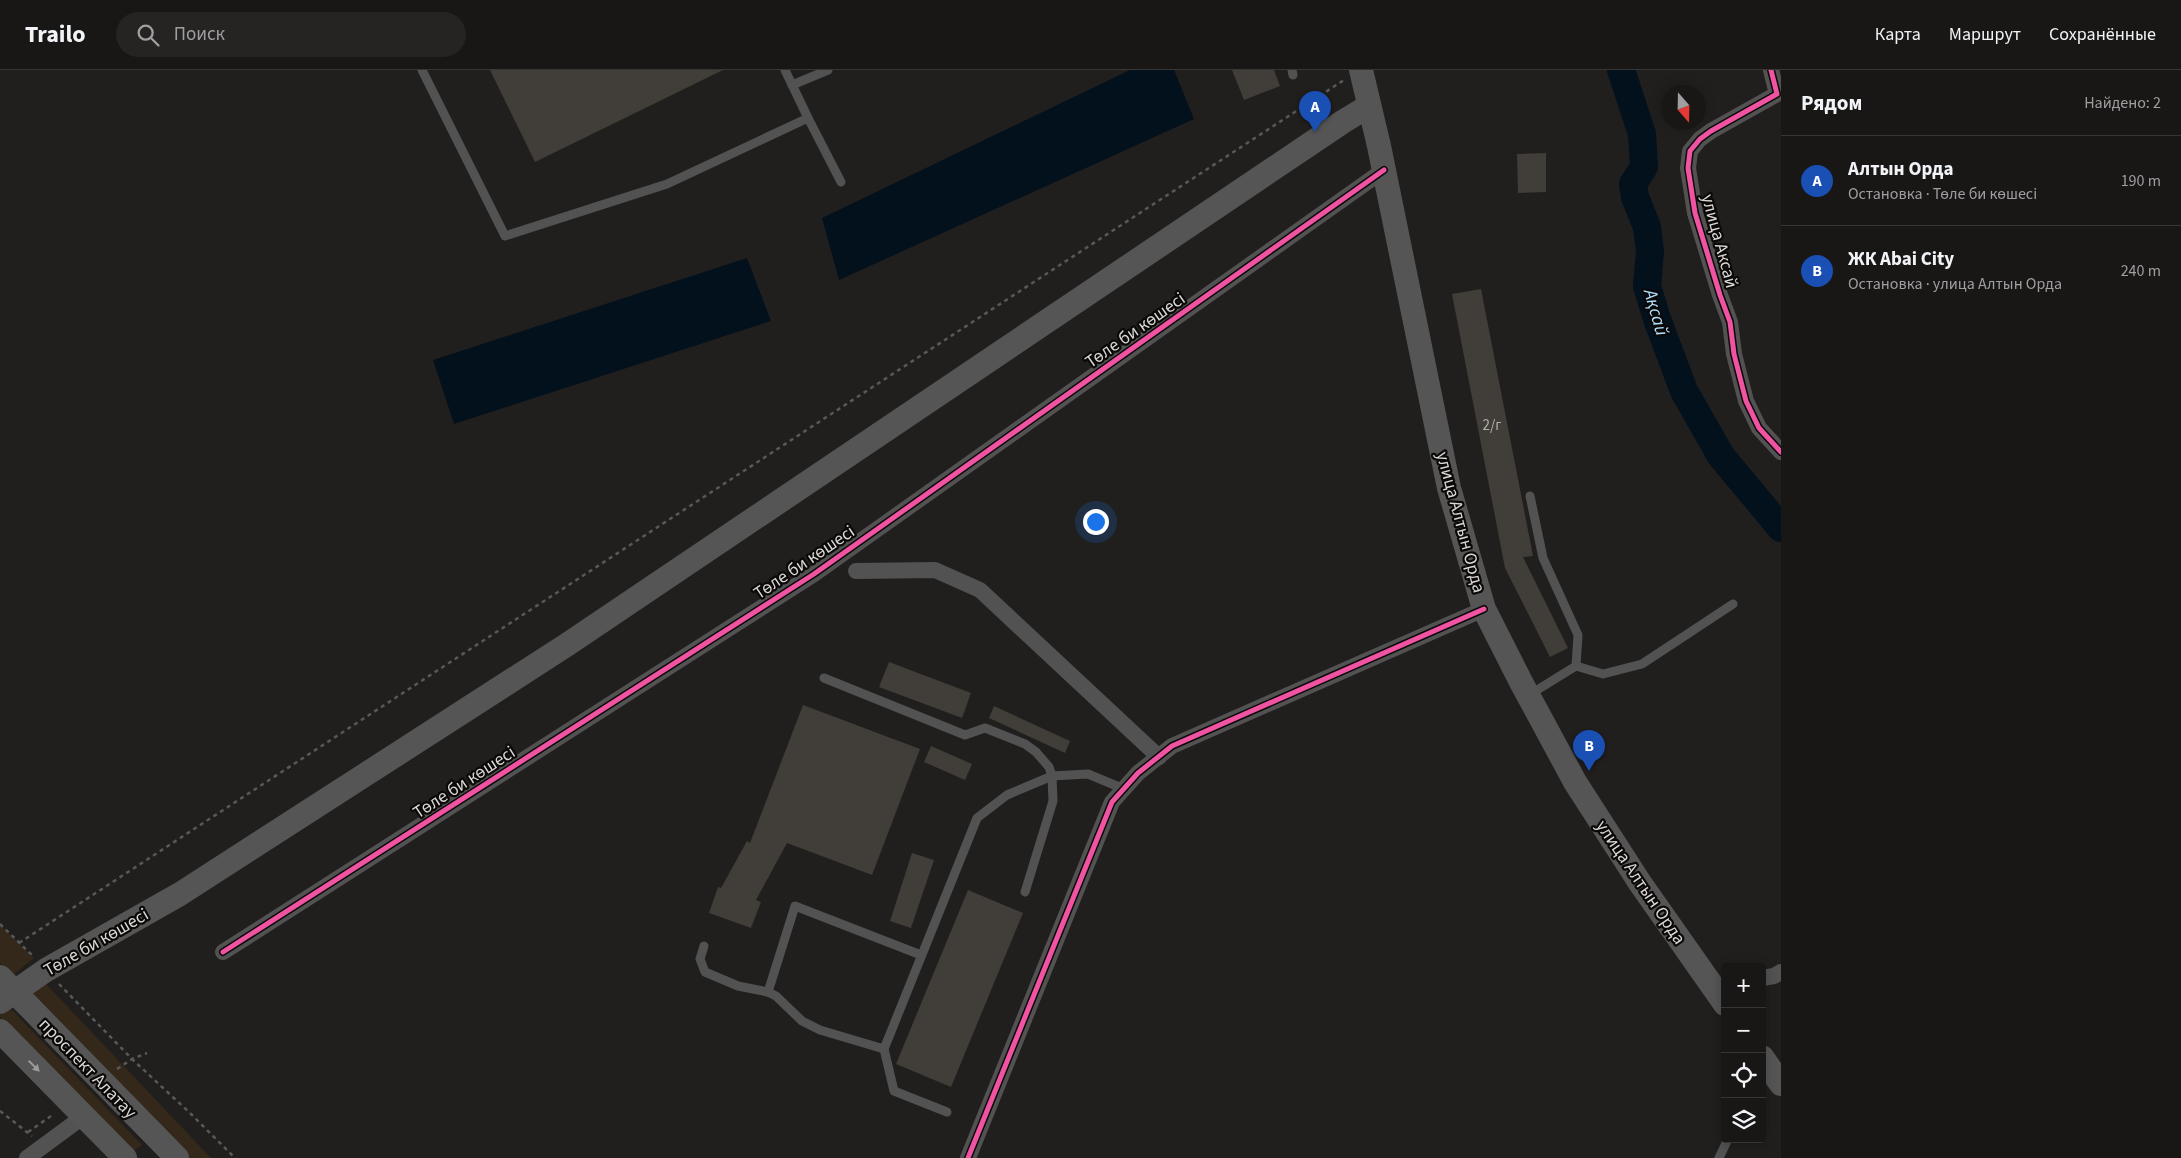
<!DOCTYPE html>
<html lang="ru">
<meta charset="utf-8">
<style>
body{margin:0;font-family:"Source Sans 3",sans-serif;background:#262423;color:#f1f3f6}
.controls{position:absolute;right:15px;bottom:15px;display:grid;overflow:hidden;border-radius:5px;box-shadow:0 2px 12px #0003}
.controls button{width:45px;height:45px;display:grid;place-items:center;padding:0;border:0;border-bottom:1px solid #373635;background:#191716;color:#f1f3f6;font:25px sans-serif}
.compass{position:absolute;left:1661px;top:15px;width:45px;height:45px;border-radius:50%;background:#191716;box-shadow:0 2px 12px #0003;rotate:160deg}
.you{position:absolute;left:1095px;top:451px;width:18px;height:18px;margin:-12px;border:4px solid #fff;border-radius:50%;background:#1a73e8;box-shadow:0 0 0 8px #1a73e833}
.badge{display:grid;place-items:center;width:32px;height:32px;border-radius:50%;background:#1a73e8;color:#fff;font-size:16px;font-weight:700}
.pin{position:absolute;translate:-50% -41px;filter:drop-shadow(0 1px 2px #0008)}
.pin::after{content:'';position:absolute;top:26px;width:18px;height:15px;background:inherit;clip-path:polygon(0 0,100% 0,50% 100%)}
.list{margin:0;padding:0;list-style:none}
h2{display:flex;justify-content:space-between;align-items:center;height:65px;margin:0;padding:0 20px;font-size:21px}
h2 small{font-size:16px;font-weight:400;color:#9f9fa1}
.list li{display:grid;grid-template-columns:32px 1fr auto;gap:15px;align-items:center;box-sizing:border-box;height:90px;padding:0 20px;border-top:1px solid #373635}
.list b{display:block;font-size:19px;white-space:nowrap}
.list p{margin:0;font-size:16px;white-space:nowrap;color:#9f9fa1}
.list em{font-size:16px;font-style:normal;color:#9f9fa1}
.icon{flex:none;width:28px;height:28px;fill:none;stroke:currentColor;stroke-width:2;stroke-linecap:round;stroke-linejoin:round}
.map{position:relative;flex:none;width:1781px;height:1088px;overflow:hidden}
header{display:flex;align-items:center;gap:30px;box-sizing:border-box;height:70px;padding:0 25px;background:#191716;border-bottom:1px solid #373635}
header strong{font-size:24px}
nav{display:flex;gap:28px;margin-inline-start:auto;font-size:18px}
.search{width:350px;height:45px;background:#262423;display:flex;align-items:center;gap:12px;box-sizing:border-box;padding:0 18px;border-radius:28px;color:#9f9fa1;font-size:19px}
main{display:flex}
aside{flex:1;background:#191716}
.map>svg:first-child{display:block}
</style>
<header>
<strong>Trailo</strong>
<div class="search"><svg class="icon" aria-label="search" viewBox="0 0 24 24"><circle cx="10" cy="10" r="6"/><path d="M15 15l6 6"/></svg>Поиск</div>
<nav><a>Карта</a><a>Маршрут</a><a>Сохранённые</a></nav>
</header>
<main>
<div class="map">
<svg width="1781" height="1088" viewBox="0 0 1781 1088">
<rect width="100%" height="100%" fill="#211f1d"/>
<g fill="#33281a">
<path d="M0,855L34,888L13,905L0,893Z"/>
<path d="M45,913L211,1088H189L28,921Z"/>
<path d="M8,936L142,1075L131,1082L0,947V945Z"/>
</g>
<g fill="#03111d">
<path d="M1130,0H1174L1194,49L839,210L822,148Z"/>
<path d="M747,188L771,251L454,354L433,290Z"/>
</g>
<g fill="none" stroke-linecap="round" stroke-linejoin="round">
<path stroke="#03111d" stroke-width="28" d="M1621,0L1642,64L1644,97L1633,114L1635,127L1647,157L1650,181L1647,216L1657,249L1684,321L1721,386L1781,458"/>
</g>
<g fill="#413d38">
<path d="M490,0H723L535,92Z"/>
<path d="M1232,0H1274L1280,16L1244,30Z"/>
<path d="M1546,83V122L1518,123L1517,84Z"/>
<path d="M1481,219L1533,486L1523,487L1568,578L1550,587L1505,498L1452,224Z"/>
<path d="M889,592L971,623L962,648L879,617Z"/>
<path d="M803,635L920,679L872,805L787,773L756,830L761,832L751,858L709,843L718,817L721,818L747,771L750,773Z"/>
<path d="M994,636L1070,671L1065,683L989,648Z"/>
<path d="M931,676L972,694L965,710L924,692Z"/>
<path d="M912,783L934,790L911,858L890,851Z"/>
<path d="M968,820L1023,843L951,1017L896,994Z"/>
</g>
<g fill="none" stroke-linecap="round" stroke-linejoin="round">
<g stroke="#595858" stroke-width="2.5" stroke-dasharray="4 4" stroke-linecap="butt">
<path d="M0,854L33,886"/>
<path d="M19,873L1344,10"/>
<path d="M59,914L132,989L191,1044L235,1088"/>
<path d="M117,999L132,989L147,983"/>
<path d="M0,1041L32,1066"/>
<path d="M28,1062L54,1044"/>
</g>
<g stroke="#525253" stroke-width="9">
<path d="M422,0L505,166L667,114L808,48L841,112"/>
<path d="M785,0L808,48"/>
<path d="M1292,0L1293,5"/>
<path d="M792,15L828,0"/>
<path d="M1530,426L1543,488L1578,565L1576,596"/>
<path d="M824,608L965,665L985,658L1025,674L1036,682L1049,697L1052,706L1053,731L1025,822"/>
<path d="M1529,625L1576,596L1603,604L1642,594L1733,534"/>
<path d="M704,876L700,889L705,902L738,916L768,922L776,926L802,951L820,960L884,979L977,748L1007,725L1052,706L1088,704L1124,719"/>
<path d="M768,922L795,836L921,885"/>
<path d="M884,979L894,1021L947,1042"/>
<path d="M1719,1088L1728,1069"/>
</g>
<g stroke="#525253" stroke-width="16">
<path d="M1771,0L1777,24L1711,61L1700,69L1690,81L1688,98L1695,143L1720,225L1730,252L1734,284L1746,331L1759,358L1781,382"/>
<path d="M856,501L935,500L980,520L1159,687"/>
<path d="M223,882L814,504L1384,100"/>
<path d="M1762,908L1774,906L1781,902"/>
<path d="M27,1088L84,1046"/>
<path d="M968,1088L1112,732L1138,703L1172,676L1484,539"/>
</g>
<g stroke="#555" stroke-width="24">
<path d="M1361,0L1379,76L1449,418L1484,539L1521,612L1575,712L1640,813L1725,934"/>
<path d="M0,907L177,1088"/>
<path d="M0,932L46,900L180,824L568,574L1344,51L1369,36"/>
<path d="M0,961L125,1088"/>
<path d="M1762,987L1781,1014"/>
</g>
<g stroke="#0b0908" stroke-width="8">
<g id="cycleway">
<path d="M1771,0L1777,24L1711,61L1700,69L1690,81L1688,98L1695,143L1720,225L1730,252L1734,284L1746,331L1759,358L1781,382"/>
<path d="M223,882L814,504L1384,100"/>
<path d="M968,1088L1112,732L1138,703L1172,676L1484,539"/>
</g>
</g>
<use href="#cycleway" stroke="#f153a3" stroke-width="5"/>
</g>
<defs><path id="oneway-solid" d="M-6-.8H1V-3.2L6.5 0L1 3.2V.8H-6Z" transform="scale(1.25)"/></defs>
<use fill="#9e9c9b" href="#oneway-solid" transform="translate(34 996) rotate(45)"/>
<g text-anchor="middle" stroke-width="4.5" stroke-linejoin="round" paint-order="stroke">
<g font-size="15" fill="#b4b0ae">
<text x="1492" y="360">2/г</text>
</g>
<g font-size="18" fill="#dad7d5" stroke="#0b0908">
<text transform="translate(1720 171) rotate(75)" y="6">улица Аксай</text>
<text transform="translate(1135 260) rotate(-35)" y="6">Төле би көшесі</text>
<text transform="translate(1461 452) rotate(75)" y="6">улица Алтын Орда</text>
<text transform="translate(804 492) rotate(-34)" y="6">Төле би көшесі</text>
<text transform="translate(464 712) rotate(-33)" y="6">Төле би көшесі</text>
<text transform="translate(1641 812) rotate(56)" y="6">улица Алтын Орда</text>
<text transform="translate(96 872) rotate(-30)" y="6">Төле би көшесі</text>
<text transform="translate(88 998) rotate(46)" y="6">проспект Алатау</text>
</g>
<g font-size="19" font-style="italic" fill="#afdefc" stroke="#0b0908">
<text transform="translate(1657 242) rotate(74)" y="7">Ақсай</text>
</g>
</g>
</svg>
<div class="controls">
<button>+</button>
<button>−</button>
<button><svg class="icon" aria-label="locate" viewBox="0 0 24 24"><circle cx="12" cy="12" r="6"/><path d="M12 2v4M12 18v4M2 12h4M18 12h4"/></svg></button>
<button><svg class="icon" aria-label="layers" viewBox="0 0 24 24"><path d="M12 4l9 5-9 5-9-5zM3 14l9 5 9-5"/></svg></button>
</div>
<svg class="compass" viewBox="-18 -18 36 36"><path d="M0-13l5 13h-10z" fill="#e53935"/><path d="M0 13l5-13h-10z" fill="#9f9fa1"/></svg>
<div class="you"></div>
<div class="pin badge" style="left:1315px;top:62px;background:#1a4fb4">A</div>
<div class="pin badge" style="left:1589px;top:701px;background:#1a4fb4">B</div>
</div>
<aside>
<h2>Рядом<small>Найдено: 2</small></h2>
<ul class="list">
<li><span class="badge" style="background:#1a4fb4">A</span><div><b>Алтын Орда</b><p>Остановка · Төле би көшесі</p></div><em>190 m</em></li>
<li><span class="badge" style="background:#1a4fb4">B</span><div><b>ЖК Abai City</b><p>Остановка · улица Алтын Орда</p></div><em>240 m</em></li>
</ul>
</aside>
</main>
